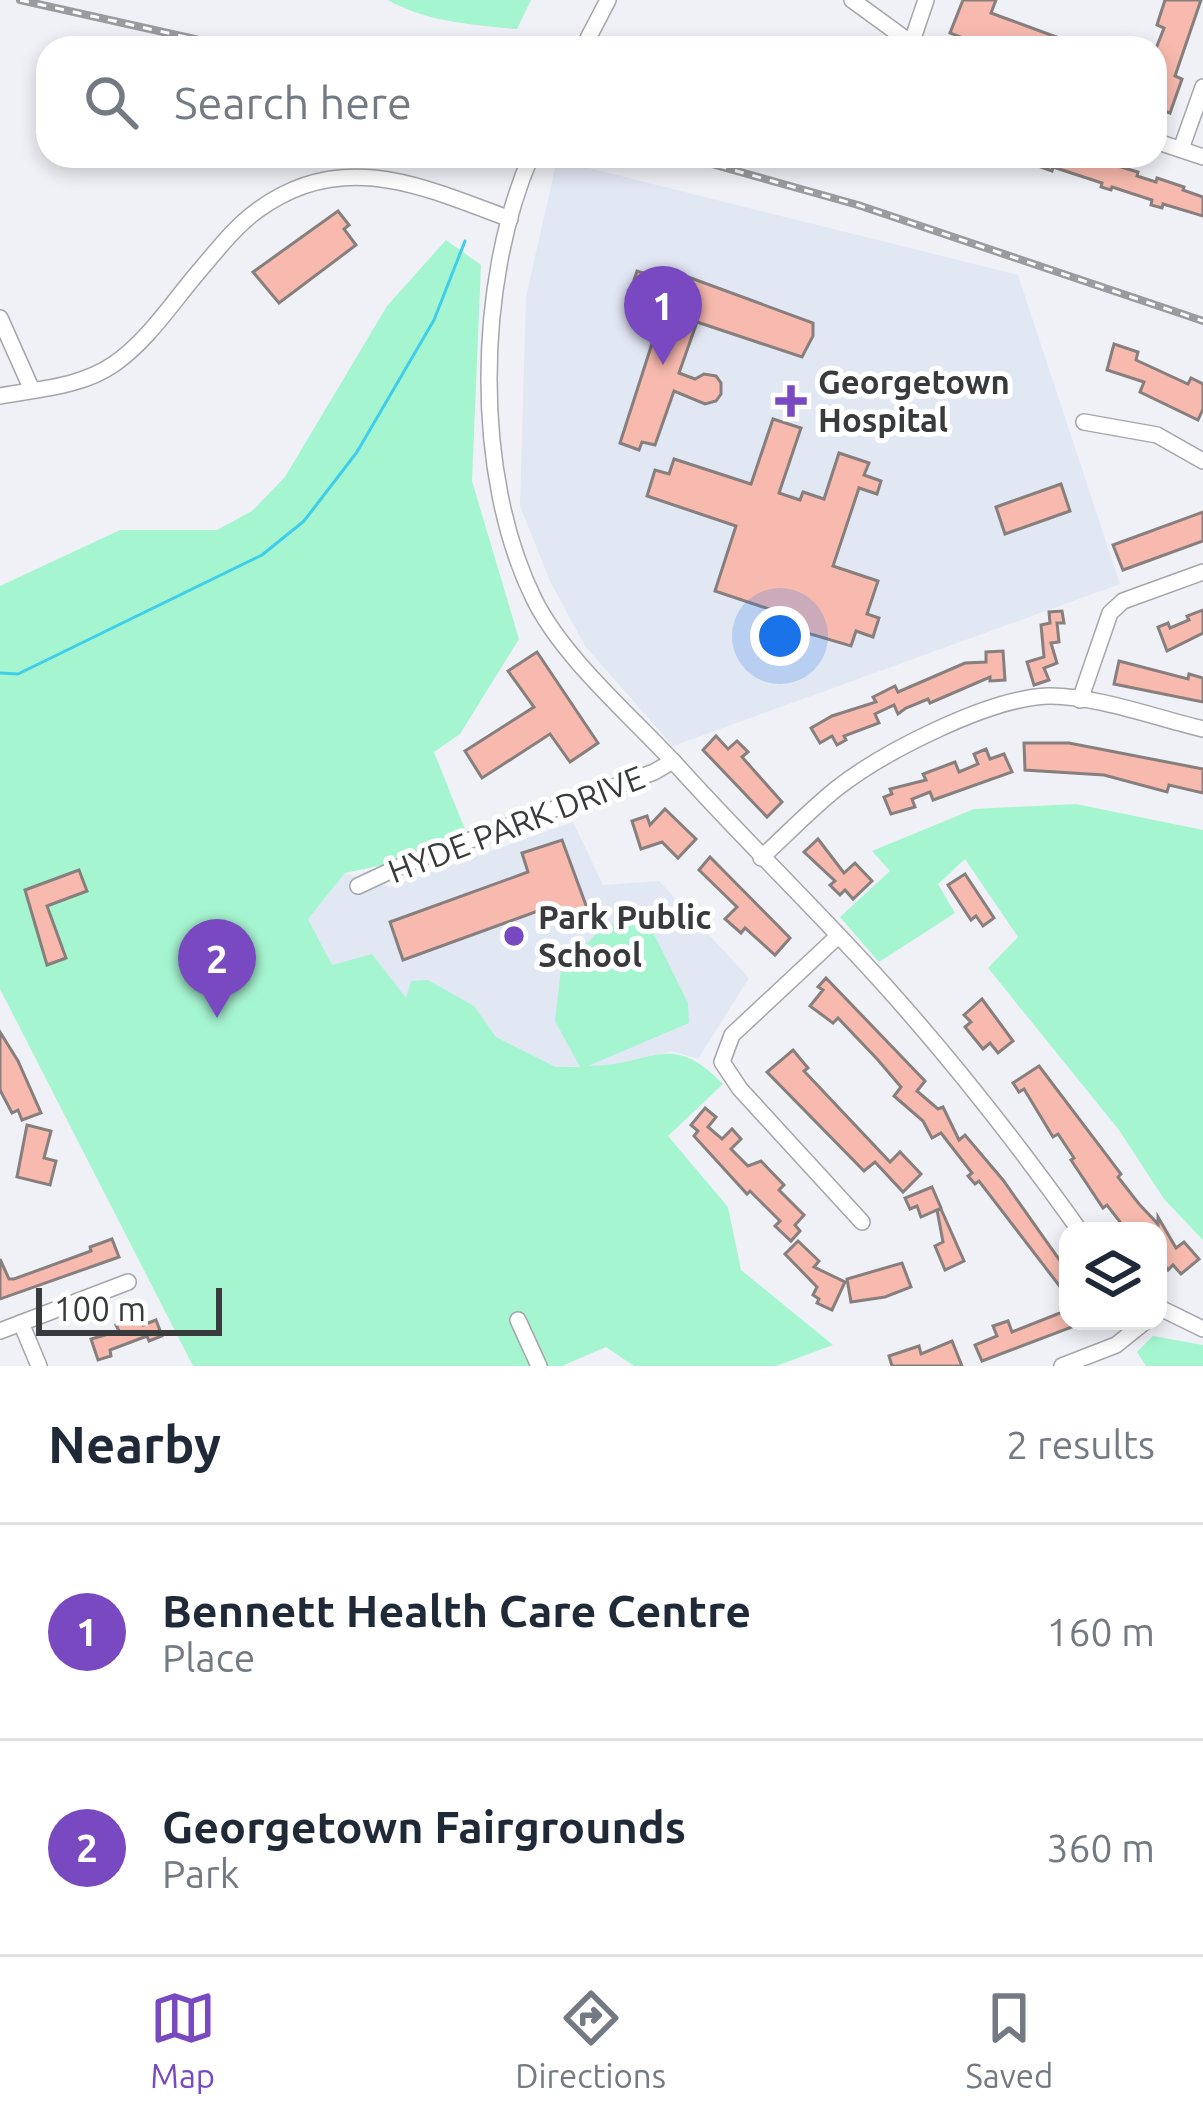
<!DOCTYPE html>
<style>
body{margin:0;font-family:Ubuntu,sans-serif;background:#f6f6f7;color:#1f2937}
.controls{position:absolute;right:36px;bottom:36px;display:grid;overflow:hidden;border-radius:24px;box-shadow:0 6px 18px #0003}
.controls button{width:108px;height:108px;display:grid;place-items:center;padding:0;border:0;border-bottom:3px solid #e0e1e3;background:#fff;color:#1f2937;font:60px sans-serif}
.scale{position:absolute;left:36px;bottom:30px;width:186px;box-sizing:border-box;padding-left:12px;border:6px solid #393a3c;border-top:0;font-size:33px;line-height:42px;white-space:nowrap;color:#393a3c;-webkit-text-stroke:9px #fff;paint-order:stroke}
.you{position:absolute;left:780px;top:636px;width:42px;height:42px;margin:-30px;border:9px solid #fff;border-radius:50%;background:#1a73e8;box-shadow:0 0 0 18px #1a73e833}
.badge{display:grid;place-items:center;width:78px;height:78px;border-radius:50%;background:#7949c1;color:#fff;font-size:39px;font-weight:700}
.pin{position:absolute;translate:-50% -99px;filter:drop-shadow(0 3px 6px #0008)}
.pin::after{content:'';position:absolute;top:63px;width:42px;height:36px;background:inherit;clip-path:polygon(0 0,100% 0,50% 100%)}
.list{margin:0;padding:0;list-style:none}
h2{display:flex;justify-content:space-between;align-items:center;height:156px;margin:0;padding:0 48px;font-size:51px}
h2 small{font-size:39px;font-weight:400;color:#747a83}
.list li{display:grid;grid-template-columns:78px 1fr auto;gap:36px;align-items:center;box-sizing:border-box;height:216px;padding:0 48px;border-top:3px solid #e0e1e3}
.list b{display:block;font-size:45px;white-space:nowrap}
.list p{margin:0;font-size:39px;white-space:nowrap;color:#747a83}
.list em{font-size:39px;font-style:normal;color:#747a83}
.icon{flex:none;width:66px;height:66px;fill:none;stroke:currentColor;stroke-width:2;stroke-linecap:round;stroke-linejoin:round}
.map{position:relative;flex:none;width:1203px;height:1366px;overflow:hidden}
.search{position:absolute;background:#fff;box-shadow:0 6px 18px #0003;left:36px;right:36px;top:36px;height:132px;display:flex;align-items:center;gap:30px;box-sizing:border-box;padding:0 42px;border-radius:36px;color:#747a83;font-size:45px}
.sheet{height:588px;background:#fff}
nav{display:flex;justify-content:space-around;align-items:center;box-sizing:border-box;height:168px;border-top:3px solid #e0e1e3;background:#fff;font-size:33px;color:#747a83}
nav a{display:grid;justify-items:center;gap:6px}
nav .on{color:#7949c1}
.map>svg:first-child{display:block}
</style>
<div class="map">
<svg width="1203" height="1366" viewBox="0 0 1203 1366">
<rect width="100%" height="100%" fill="#eff1f6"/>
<g fill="#e2e7f4">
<path d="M556,164L577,165L1018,275L1120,584L673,746L585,646L550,581L520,506L526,297Z"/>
<path d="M573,822L603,885L659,881L749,978L698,1059L672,1051L617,1066L556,1067L496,1037L426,1024L332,966L308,919L345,873L390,887Z"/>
</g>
<g fill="#a6f5d1">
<path d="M388,0H531L517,29C474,25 426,22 388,0Z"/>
<path d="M446,240L481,265L472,481L519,639L460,734L434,752L466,832L383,865L345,873L308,919L332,965L372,954L406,998L411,981L428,980L474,1006L496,1037L556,1067H580L555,1021L561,969L598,932L641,908L688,1003L689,1023L588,1066C654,1066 669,1029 723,1084L668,1136L728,1207L741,1270L833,1345L776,1366H634L606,1347L562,1366H193L0,989V586L120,530H217L252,511L285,477L387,306Z"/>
<path d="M1076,804L1203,830V1240L1164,1199L1119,1130L988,968L1018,937L965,859L938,884L955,913L879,962L840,917L890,871L872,851L974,809Z"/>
<path d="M1153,1336L1203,1345V1366H1146L1137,1352Z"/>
</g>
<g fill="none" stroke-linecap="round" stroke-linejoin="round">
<path stroke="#3fceea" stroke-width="3" d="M0,673L18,674L262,555L304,521L357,452L434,320L465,241"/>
</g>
<g fill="#f8baae" stroke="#867f7e" stroke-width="3">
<path d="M963,0H996L991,13L1086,48H988L950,33Z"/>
<path d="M1165,0H1201L1175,76L1182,79L1170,113L1155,108V51L1164,28L1157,25Z"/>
<path d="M1045,156H1084L1138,172L1137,176L1156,182L1157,178L1184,187L1183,190L1203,197V216L1163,204L1162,208L1151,205L1152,200L1112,187L1111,190L1101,187L1102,183L1053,167L1052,171L1041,167Z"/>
<path d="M338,211L349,225L344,229L356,245L279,303L253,272Z"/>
<path d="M669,270L813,323V336L802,357L697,322L679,373L695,379L704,374L716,376L721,383V394L716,401L705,404L674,391L655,445L642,442L639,450L620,443L658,325L649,321L643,309L626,304L637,271L666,280Z"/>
<path d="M1114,344L1138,352L1136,360L1188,384L1191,378L1203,384V409L1198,420L1140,392L1144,382L1107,370Z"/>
<path d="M773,419L801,428L779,493L800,500L803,492L824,499L839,453L869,463L864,475L881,481L877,494L859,488L833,566L878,581L867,614L879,618L873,637L856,631L851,646L790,628L793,617L715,591L736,526L647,496L655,470L669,474L674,459L751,484Z"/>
<path d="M1061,484L1070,511L1005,534L996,507Z"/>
<path d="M1203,512V541L1123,570L1113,545Z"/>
<path d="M1203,610V633L1167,651L1158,627L1168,623L1170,628L1189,620L1187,616Z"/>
<path d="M1062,611L1064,623H1057L1059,642L1051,643L1057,663L1044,668L1049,680L1034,685L1027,662L1044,657L1041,625L1050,623L1049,612Z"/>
<path d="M1003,651L1005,680L990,681V677L930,703L928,699L906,708L898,714L894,705L875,714L879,723L844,736L846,740L837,745L832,736L820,743L811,728L832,716L876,702L873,697L895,686L898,692L965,663L986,662V652Z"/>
<path d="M537,652L598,743L570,762L550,734L482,778L465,751L534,707L508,671Z"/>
<path d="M1119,661L1188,679L1189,674L1203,678V702L1114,684Z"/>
<path d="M716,736L728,749L737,741L748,752L742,757L782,802L767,817L703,750Z"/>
<path d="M1024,743H1069L1203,769V793L1169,785L1167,792L1104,775L1025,770Z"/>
<path d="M986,749L990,759L1004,754L1012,772L933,800L930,792L912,799L915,807L891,814L884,797L892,794L890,789L926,780L923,774L955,762L959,772L978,764L974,754Z"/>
<path d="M665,809L696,839L678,858L662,842L641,849L632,821L647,816L650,825Z"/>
<path d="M818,839L844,873L855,863L872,881L853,899L845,890L840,895L830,885L835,881L804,852Z"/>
<path d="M562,840L587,908L550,924L546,908L403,960L390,922L528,872L522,853Z"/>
<path d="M710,857L790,938L775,955L745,928L741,933L725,919L737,907L699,870Z"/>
<path d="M79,870L87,891L47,906L66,958L47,965L25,890Z"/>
<path d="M965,874L994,918L983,926L976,916L971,920L948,885Z"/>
<path d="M826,978L925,1081L917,1091L938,1109L943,1107L959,1140L965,1135L1003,1180L1068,1272V1297L979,1181L975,1184L968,1176L972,1173L941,1133L932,1138L923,1121L894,1096L901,1087L878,1060L838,1018L833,1023L810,1006L823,990L818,987Z"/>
<path d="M982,999L1013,1041L998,1053L990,1043L983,1049L965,1027L971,1022L964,1015Z"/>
<path d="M0,1032L18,1061L41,1113L22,1120L18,1110L12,1113L0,1090Z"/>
<path d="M793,1050L808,1068L804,1071L890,1162L900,1152L921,1174L903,1192L875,1162L864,1171L767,1072Z"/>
<path d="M1039,1066L1121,1174L1118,1177L1139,1204L1158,1224V1217L1176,1248L1184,1242L1199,1259L1181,1274L1173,1265L1168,1270L1158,1257V1231H1127L1107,1205L1103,1208L1071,1160L1074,1158L1058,1134L1053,1137L1024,1089L1019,1092L1013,1083Z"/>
<path d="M705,1108L716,1117L708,1127L722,1139L732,1129L741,1139L731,1149L748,1166L761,1161L784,1185L779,1190L804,1215L795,1225L800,1231L791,1241L775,1226L780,1221L750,1191L747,1194L694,1136L698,1131L691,1125Z"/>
<path d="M27,1125L51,1131L44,1158L56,1161L50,1185L17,1177Z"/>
<path d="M932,1187L941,1208L938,1210L941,1209L964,1261L945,1270L935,1246L943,1242L937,1210L921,1217L917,1206L910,1209L905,1198Z"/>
<path d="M112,1239L119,1257L0,1299V1259L9,1279H14L91,1251L90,1247Z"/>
<path d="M798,1241L819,1261L814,1267L845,1282L832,1310L817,1303L819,1299L813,1295L817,1287L785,1254Z"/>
<path d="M902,1263L911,1287L885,1297L851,1302L847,1279Z"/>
<path d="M1065,1311L1072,1327L982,1361L975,1345L997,1336L993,1326L1008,1321L1012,1332Z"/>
<path d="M139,1316L143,1325L156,1320L162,1336L149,1341L147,1336L110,1350L111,1356L98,1360L91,1339L119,1331L116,1325Z"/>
<path d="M952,1341L962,1366H892L889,1356L919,1346L921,1354Z"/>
</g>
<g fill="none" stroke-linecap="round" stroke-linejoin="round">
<g stroke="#a4a6ab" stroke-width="18">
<g id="minor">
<path d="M852,0L918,48"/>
<path d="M911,44L926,0"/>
<path d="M583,48L608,0"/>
<path d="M1155,141L1203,157"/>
<path d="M1181,149L1203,87"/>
<path d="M531,156C476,283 473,475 534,599C564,660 636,720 682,771C749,845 822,915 888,989C957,1066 1020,1147 1080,1231"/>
<path d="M0,318L32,390"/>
<path d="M0,396C38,389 81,387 114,364C146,342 170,306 195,276C214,254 234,227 258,210C342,148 424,187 510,219"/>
<path d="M1084,422L1157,435L1203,461"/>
<path d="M1080,700L1110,613L1123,601L1203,572"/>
<path d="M761,858C786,835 810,810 836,789C883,752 989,698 1048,696C1094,695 1157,718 1203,729"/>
<path d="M358,886L403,865L654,772L673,761"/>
<path d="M837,937L732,1035L722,1062L740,1089L862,1222"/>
<path d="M1158,1307L1203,1329"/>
<path d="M518,1320L539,1366"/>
<path d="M21,1323L39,1366"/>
<path d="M0,1331L128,1282"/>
<path d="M1062,1366L1116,1345L1146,1321"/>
</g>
</g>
<use href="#minor" stroke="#fff" stroke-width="15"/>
<g stroke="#999b9e" stroke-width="8">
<g id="rail">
<path d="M20,0L235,48"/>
<path d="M683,156L858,205L1203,321"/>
</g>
</g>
<use href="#rail" stroke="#fff" stroke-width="3" stroke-dasharray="9" stroke-linecap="butt"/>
</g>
<g fill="#7949c1" stroke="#fff" stroke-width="4.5">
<path d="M785 383h12v12h12v12h-12v12h-12v-12h-12v-12h12z"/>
<circle cx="514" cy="936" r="12"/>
</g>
<g text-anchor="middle" stroke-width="10" stroke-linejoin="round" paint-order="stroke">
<g font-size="33" font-weight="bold" fill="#393a3c" stroke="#fff" text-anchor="start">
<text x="818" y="394">Georgetown<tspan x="818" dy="38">Hospital</tspan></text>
<text x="538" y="929">Park Public<tspan x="538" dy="38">School</tspan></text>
</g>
<g font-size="33" fill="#393a3c" stroke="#fff">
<text transform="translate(516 824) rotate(-21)" y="12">HYDE PARK DRIVE</text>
</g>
</g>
</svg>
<div class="controls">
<button><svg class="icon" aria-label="layers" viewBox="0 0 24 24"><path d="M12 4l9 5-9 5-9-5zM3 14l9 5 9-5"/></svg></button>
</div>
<div class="scale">100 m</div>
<div class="you"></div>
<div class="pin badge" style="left:663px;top:365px">1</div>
<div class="pin badge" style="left:217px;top:1018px">2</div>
<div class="search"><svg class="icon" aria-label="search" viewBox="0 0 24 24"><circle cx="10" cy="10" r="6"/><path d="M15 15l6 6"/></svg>Search here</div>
</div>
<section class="sheet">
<h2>Nearby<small>2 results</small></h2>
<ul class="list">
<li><span class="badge">1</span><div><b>Bennett Health Care Centre</b><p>Place</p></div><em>160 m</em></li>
<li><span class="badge">2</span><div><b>Georgetown Fairgrounds</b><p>Park</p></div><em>360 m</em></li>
</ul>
</section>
<nav>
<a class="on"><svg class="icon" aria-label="map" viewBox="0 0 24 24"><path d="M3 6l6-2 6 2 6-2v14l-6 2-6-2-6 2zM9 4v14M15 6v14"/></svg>Map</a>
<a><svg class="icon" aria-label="directions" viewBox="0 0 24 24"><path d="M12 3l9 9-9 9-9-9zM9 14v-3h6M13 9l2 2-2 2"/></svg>Directions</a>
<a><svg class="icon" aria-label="saved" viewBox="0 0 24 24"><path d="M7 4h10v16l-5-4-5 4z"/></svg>Saved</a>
</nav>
